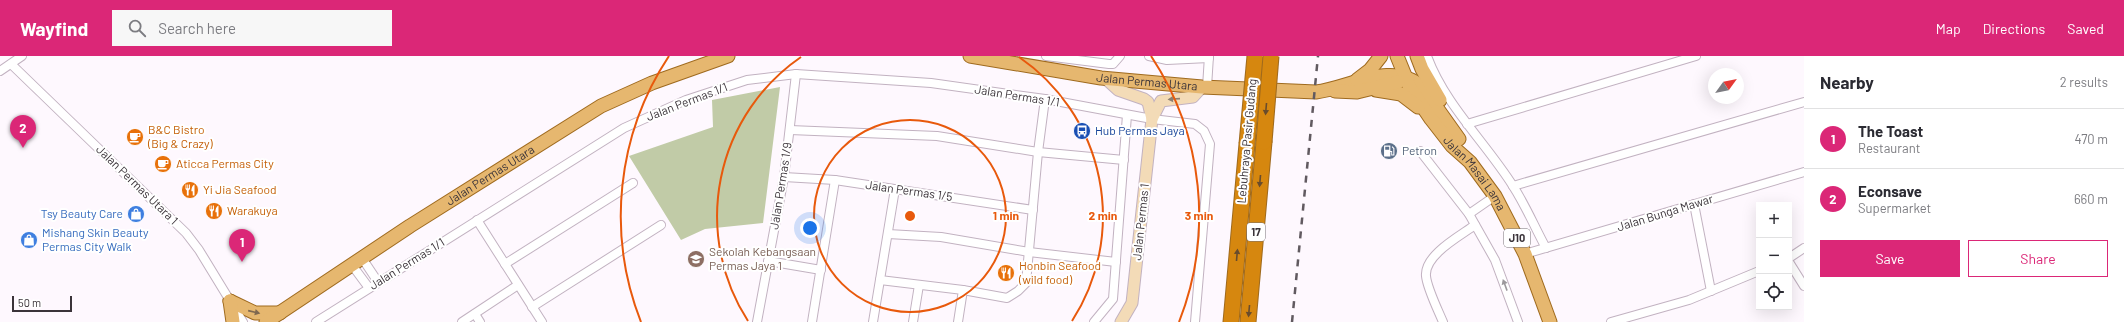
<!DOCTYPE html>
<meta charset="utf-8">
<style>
body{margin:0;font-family:Barlow,sans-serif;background:#f7f7f7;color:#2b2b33}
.controls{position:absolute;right:12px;bottom:12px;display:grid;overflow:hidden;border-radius:0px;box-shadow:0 4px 16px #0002}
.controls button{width:36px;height:36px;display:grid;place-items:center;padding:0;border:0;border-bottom:1px solid #e1e1e2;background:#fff;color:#2b2b33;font:20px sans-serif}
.compass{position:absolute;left:1708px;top:12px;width:36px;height:36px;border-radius:50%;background:#fff;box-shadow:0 4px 16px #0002;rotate:57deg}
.scale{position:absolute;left:12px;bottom:10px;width:60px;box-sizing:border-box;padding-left:4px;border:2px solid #3a3339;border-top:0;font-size:11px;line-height:14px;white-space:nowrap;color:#3a3339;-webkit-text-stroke:3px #fff;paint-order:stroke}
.you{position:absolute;left:810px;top:172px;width:14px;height:14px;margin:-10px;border:3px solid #fff;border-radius:50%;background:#1a73e8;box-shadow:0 0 0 6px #1a73e833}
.badge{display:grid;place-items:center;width:26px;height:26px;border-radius:50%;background:#db2777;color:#fff;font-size:13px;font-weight:700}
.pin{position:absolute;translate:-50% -33px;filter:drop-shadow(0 1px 2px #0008)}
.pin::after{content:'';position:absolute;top:21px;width:14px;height:12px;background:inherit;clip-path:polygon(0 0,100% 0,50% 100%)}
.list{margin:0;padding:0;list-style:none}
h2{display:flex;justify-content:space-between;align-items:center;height:52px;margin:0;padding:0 16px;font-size:17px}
h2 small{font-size:13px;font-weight:400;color:#7c7c81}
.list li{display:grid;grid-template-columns:26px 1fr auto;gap:12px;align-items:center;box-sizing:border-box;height:60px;padding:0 16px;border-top:1px solid #e1e1e2}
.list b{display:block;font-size:15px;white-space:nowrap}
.list p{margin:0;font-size:13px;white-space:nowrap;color:#7c7c81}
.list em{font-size:13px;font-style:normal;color:#7c7c81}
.actions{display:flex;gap:8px;padding:12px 16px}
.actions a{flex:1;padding:9px 0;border:1px solid #db2777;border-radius:0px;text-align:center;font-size:14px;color:#db2777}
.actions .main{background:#db2777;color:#fff}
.icon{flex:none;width:22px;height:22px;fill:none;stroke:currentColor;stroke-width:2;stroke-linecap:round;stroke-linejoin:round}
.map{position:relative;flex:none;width:1804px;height:266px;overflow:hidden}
header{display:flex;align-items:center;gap:24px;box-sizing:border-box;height:56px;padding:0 20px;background:#db2777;color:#fff}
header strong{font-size:19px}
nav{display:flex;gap:22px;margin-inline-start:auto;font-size:14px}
.search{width:280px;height:36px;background:#f7f7f7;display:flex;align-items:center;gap:10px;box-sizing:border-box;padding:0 14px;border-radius:0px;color:#7c7c81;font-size:15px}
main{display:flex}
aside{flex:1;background:#fff}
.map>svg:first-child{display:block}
</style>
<header>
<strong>Wayfind</strong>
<div class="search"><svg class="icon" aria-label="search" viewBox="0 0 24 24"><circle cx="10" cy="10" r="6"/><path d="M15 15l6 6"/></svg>Search here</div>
<nav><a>Map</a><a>Directions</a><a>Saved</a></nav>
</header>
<main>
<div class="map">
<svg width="1804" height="266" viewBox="0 0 1804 266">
<rect width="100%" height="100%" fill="#fef8fe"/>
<path fill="#c1cba7" d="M780,31L763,167L705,173L681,184L629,100L713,71L712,44Z"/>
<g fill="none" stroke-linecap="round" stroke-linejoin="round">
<g stroke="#c2b2c1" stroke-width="10">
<g id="street">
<path d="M1046,0L1109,8H1113L1120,0"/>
<path d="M1149,0L1167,4L1209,2"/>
<path d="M1427,0C1445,49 1486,87 1513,130C1526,150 1535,172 1546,192"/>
<path d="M11,8L186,177L199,194L243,266"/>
<path d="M0,15L22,0"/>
<path d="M1207,31L1209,0"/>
<path d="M1467,68L1696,0"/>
<path d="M790,74L937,80L1038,96L1124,104"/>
<path d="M1420,95L1469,158L1495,204L1518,266"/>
<path d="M784,121L835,124L1033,154"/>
<path d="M1513,130L1804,46"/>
<path d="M1694,148L1711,235"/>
<path d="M1469,158L1495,140"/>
<path d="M477,164L542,266"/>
<path d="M888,178L941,181L1029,196L1116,206"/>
<path d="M1525,198L1804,116"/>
<path d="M362,202L378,226"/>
<path d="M1789,202L1804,192"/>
<path d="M768,205L821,214"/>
<path d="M1789,206L1804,230"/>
<path d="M505,208L633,127"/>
<path d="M352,209L369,232"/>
<path d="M880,224L963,234L1007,242L1018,235L1026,227L1038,96L1045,43"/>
<path d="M532,251L661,169"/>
<path d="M475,258L480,266"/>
<path d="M316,266L624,72L686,44L747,24L796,18L931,27L1045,43L1152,63L1195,68L1204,75L1210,88L1195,266"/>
<path d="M462,266L518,229"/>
<path d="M757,266L784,121L796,18"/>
<path d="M812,266L835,124"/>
<path d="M873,266L895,133"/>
<path d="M913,266L919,229"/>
<path d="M958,266L963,234"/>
<path d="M1094,266L1113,243L1127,59"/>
<path d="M1443,266C1438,254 1427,232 1426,220C1424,199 1460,180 1475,169"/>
<path d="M1611,266L1689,244L1759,215"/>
</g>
</g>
<g stroke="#c2b2c1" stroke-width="13">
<g id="secondary">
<path d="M1106,23L1118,34L1144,43L1148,46L1152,63L1132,247L1121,266"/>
<path d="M1152,63L1161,45L1193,41L1202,31"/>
</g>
</g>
<g stroke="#9f6a1e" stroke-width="15">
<g id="primary">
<path id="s1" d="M970,0L1101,22L1202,31L1316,36C1350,32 1392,4 1422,31L1459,83"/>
<path id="s2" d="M1397,0L1410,32L1431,63L1452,90L1470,106L1495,140L1525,198L1550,266"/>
<path d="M1417,0L1422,13L1440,44"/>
<path d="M1357,24L1370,14L1381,0"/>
<path d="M1376,34L1401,38L1418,51"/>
<path d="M1335,35L1357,36L1398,26"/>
<path d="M230,245L255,257H280"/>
<path d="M230,245L233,266"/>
<path id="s3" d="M266,266L410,170L601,50L652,27L728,0"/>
</g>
</g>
<g stroke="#9f6a1e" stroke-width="17">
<g id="highway">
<path d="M1231,266L1247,88"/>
<path d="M1248,266L1264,86"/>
</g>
</g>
<use href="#street" stroke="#fff" stroke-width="8"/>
<use href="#secondary" stroke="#f3dbb7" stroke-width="11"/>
<use href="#primary" stroke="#e6b76f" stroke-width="13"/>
<use href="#highway" stroke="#d6870f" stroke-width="15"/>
<path stroke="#615a60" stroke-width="2.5" stroke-dasharray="7 7" stroke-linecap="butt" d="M1292,266L1318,0"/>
<g stroke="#9f6a1e" stroke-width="17" stroke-linecap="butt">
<g id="highway-bridge">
<path d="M1264,86L1271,0"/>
<path d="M1247,88L1255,0"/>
</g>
</g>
<use href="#highway-bridge" stroke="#d6870f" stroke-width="15"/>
</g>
<defs><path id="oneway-solid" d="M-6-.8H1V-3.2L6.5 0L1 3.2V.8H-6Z"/></defs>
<use fill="#8d7f72" href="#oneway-solid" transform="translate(1174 43) rotate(176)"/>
<g fill="#694c2c">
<use href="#oneway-solid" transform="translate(1266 53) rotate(95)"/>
<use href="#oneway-solid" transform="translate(1260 125) rotate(95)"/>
<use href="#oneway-solid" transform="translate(1237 199) rotate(-85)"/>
<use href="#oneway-solid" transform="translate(1249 255) rotate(95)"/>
</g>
<use fill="#9c999c" href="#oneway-solid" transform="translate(1505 229) rotate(-110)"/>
<use fill="#7f684f" href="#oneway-solid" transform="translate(254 256) rotate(13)"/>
<g fill="none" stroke="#e8590c" stroke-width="2">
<circle cx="910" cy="160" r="96"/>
<path d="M748 265A193 193 0 0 1 801 1M1019 1A193 193 0 0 1 1072 265"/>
<path d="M641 266A289 289 0 0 1 669 0M1151 0A289 289 0 0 1 1179 266"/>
</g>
<defs>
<g id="bus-disc" transform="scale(0.9)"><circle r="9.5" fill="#1a4fb4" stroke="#fff"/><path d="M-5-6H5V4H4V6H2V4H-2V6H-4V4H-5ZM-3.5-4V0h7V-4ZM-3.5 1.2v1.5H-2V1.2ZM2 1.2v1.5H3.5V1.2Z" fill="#fff"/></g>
<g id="cafe-disc" transform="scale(0.9)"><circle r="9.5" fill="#e8710a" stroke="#fff"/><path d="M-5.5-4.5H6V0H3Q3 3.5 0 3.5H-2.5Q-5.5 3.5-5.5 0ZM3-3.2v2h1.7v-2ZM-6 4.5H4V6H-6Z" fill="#fff"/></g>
<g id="fuel-disc" transform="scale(0.9)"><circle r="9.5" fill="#5c6f8a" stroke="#fff"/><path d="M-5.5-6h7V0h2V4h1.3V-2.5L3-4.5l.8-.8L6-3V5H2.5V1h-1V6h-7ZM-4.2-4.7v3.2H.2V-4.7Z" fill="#fff"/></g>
<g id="restaurant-disc" transform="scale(0.9)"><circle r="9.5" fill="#e8710a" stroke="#fff"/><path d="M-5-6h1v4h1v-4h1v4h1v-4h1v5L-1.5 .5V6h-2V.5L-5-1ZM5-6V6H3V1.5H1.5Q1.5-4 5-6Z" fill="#fff"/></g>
<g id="shop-disc" transform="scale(0.9)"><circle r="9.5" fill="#3f7fe0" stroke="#fff"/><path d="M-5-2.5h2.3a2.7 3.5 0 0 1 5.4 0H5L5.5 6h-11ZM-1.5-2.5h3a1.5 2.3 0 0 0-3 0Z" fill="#fff"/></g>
<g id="school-disc" transform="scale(0.9)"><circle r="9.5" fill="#8d6e63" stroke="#fff"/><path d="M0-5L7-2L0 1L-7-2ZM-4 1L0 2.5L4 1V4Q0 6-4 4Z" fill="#fff"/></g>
</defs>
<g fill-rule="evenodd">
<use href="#bus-disc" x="1082" y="75"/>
<use href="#cafe-disc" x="135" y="81"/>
<use href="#fuel-disc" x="1389" y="95"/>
<use href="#cafe-disc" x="163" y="108"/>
<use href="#restaurant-disc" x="190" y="134"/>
<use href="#restaurant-disc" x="214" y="155"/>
<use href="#shop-disc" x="136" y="158"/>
<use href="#shop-disc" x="29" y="184"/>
<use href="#school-disc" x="696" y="203"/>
<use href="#restaurant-disc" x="1006" y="217"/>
</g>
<g text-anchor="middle" stroke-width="4" stroke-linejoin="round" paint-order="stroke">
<g fill="#fff" stroke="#757074" stroke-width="1">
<rect x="1247" y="167" width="18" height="18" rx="3"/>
<rect x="1504" y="173" width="26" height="18" rx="3"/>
</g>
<g font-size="11" font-weight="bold" fill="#3a3339">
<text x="1256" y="180">17</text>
<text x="1517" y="186">J10</text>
</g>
<g font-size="12" fill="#3a3339" stroke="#fff">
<text dy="4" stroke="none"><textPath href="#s1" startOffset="179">Jalan Permas Utara</textPath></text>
<text transform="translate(1017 40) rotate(9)" y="4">Jalan Permas 1/1</text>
<text transform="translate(687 46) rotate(-21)" y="4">Jalan Permas 1/1</text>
<text transform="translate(1247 85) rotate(-85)" y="4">Lebuhraya Pasir Gudang</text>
<text dy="4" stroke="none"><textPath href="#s2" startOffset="142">Jalan Masai Lama</textPath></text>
<text dy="4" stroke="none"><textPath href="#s3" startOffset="268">Jalan Permas Utara</textPath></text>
<text transform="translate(137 129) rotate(44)" y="4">Jalan Permas Utara 1</text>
<text transform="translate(781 130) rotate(-81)" y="4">Jalan Permas 1/9</text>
<text transform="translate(909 135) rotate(8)" y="4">Jalan Permas 1/5</text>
<text transform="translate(1665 157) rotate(-17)" y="4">Jalan Bunga Mawar</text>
<text transform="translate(1141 166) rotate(-84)" y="4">Jalan Permas 1</text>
<text transform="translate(407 208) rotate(-32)" y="4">Jalan Permas 1/1</text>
</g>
<g font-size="12" fill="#c56008" stroke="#fff" text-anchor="start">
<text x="148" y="78">B&amp;C Bistro<tspan x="148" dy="14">(Big &amp; Crazy)</tspan></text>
<text x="176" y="112">Aticca Permas City</text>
<text x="203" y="138">Yi Jia Seafood</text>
<text x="227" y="159">Warakuya</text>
<text x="1019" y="214">Honbin Seafood<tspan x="1019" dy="14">(wild food)</tspan></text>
</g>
<g font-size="12" fill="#164399" stroke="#fff" text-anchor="start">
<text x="1095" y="79">Hub Permas Jaya</text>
</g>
<g font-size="12" fill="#4e5e75" stroke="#fff" text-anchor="start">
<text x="1402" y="99">Petron</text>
</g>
<g font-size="12" fill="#366cbe" stroke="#fff" text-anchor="end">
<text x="123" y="162">Tsy Beauty Care</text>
<text x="42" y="181" text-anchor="start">Mishang Skin Beauty<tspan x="42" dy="14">Permas City Walk</tspan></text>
</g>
<g font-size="12" fill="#785e54" stroke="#fff" text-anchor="start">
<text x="709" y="200">Sekolah Kebangsaan<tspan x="709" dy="14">Permas Jaya 1</tspan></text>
</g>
</g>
<circle cx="910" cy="160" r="6" fill="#e8590c" stroke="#fff" stroke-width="2"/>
<g font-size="12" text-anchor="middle" font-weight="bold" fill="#e8590c" stroke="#fff" stroke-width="4" stroke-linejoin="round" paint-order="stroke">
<text x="1006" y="164">1 min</text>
<text x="1103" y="164">2 min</text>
<text x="1199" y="164">3 min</text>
</g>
</svg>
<div class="controls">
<button>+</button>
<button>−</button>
<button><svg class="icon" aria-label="locate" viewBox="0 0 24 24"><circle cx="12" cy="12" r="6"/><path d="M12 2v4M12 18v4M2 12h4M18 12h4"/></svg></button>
</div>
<svg class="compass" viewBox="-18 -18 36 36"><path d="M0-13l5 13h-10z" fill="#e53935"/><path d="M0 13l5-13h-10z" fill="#7c7c81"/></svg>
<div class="scale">50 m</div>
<div class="you"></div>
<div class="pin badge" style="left:242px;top:206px">1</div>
<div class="pin badge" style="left:23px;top:92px">2</div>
</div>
<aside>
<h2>Nearby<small>2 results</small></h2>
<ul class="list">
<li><span class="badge">1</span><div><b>The Toast</b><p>Restaurant</p></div><em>470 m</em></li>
<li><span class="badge">2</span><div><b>Econsave</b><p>Supermarket</p></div><em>660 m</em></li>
</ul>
<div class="actions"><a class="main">Save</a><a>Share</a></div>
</aside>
</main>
